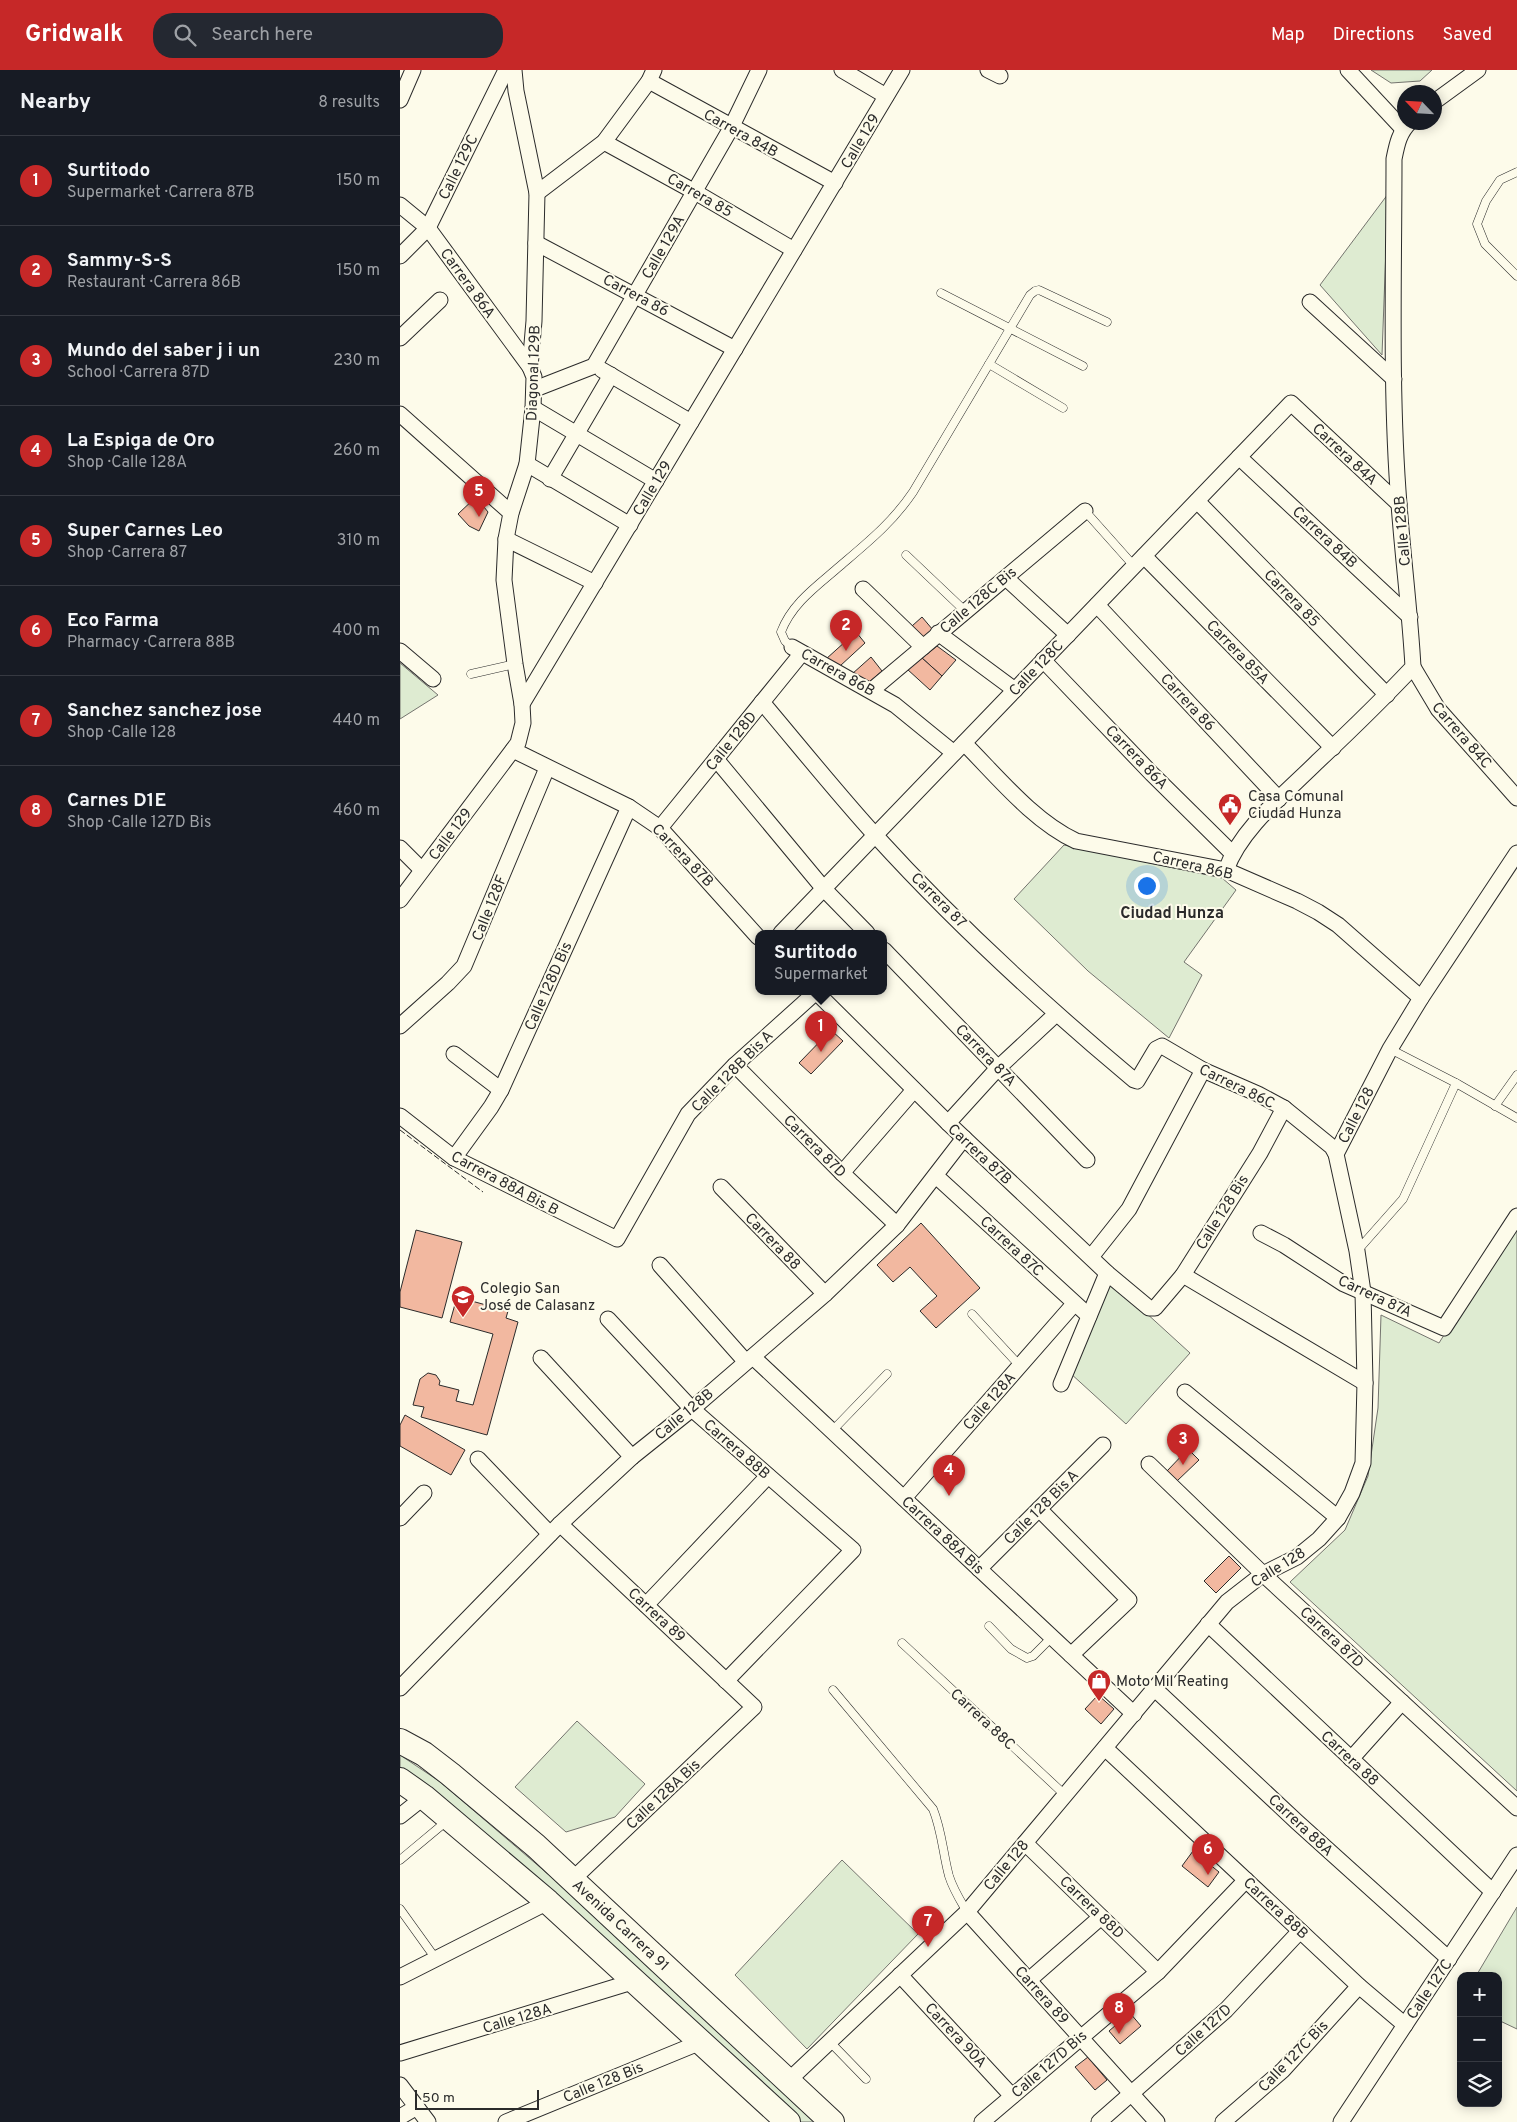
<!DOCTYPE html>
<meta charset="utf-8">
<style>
body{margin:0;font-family:Overpass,sans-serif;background:#242831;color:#f1f3f6}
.controls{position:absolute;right:15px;bottom:15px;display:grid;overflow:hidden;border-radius:10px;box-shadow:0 2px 12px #0003}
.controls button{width:45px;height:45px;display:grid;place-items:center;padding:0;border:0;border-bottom:1px solid #363941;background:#171b24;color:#f1f3f6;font:25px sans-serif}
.compass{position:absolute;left:997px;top:15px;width:45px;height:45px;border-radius:50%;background:#171b24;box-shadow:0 2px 12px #0003;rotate:295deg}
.scale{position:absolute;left:15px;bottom:12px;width:124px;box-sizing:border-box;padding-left:5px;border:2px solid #2b2b2b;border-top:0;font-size:14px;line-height:18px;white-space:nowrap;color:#2b2b2b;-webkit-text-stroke:4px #fdfbea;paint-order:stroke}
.you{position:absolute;left:746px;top:815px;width:18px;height:18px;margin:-12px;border:4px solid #fff;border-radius:50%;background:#1a73e8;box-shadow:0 0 0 8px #1a73e833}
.badge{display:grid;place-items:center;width:32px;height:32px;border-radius:50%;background:#c62828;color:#fff;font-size:16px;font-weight:700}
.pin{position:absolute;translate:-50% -41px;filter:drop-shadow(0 1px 2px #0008)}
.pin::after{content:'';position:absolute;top:26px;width:18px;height:15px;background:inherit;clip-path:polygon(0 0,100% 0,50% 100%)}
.popup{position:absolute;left:355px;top:860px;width:132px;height:65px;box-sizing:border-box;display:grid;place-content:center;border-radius:10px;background:#171b24;filter:drop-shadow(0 1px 4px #0005);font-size:16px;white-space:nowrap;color:#9ea1a6}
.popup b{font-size:19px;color:#f1f3f6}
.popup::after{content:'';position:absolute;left:50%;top:100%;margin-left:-10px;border:10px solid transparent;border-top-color:#171b24}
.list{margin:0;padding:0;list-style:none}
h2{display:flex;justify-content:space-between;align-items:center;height:65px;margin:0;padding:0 20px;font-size:21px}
h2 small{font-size:16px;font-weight:400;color:#9ea1a6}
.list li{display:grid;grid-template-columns:32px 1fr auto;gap:15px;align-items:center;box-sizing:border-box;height:90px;padding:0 20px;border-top:1px solid #363941}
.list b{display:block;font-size:19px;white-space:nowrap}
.list p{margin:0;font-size:16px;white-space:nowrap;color:#9ea1a6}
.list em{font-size:16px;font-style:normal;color:#9ea1a6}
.icon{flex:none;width:28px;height:28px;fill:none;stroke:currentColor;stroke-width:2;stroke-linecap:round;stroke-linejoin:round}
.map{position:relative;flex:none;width:1117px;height:2052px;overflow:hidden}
header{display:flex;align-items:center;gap:30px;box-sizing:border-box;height:70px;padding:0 25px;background:#c62828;color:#fff}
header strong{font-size:24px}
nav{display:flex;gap:28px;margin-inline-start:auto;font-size:18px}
.search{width:350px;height:45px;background:#242831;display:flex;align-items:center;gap:12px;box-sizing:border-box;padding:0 18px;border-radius:20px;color:#9ea1a6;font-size:19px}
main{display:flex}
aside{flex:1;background:#171b24}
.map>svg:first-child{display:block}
</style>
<header>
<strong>Gridwalk</strong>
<div class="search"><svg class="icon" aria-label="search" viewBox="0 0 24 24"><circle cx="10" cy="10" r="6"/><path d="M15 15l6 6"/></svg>Search here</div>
<nav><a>Map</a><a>Directions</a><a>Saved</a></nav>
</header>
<main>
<aside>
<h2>Nearby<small>8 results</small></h2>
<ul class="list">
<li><span class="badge">1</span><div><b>Surtitodo</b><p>Supermarket · Carrera 87B</p></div><em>150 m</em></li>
<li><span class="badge">2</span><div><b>Sammy-S-S</b><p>Restaurant · Carrera 86B</p></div><em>150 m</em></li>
<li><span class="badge">3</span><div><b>Mundo del saber j i un</b><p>School · Carrera 87D</p></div><em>230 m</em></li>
<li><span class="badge">4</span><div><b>La Espiga de Oro</b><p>Shop · Calle 128A</p></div><em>260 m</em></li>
<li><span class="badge">5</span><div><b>Super Carnes Leo</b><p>Shop · Carrera 87</p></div><em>310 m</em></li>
<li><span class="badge">6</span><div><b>Eco Farma</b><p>Pharmacy · Carrera 88B</p></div><em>400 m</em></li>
<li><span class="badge">7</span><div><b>Sanchez sanchez jose</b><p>Shop · Calle 128</p></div><em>440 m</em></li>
<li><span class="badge">8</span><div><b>Carnes D1E</b><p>Shop · Calle 127D Bis</p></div><em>460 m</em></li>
</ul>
</aside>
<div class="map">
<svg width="1117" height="2052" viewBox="0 0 1117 2052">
<rect width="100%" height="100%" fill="#fdfbea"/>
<g fill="#deebd1" stroke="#74746e">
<path d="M971,0H1032L1020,11L991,13Z"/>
<path d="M988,124L982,285L920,215Z"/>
<path d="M0,593L38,625L0,649Z"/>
<path d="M664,775L822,808L836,820L784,892L802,905L769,968L688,901L614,829Z"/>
<path d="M1117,1148V1721L890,1512L945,1460L968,1406L978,1338L981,1245L1039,1273Z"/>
<path d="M710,1210L790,1283L726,1354L669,1302Z"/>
<path d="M177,1651L245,1714L215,1747L166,1762L115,1717Z"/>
<path d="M0,1685L39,1711L162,1816L414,2052H400L154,1822L32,1720L0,1697Z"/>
<path d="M442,1790L518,1864L407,1979L335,1905Z"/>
<path d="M1117,1837V1959L1098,1950V1906H1076Z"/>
</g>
<g fill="#f2b8a0" stroke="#2b2b2b">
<path d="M76,427L88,442L79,461L69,456L58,444Z"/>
<path d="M522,547L533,560L523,568L512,556Z"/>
<path d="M456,562L465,573L440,596L426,589Z"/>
<path d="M537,576L556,590L542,606L522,588Z"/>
<path d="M471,587L482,601L468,613L452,604Z"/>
<path d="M522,588L542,606L530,620L507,599Z"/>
<path d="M431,960L443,971L411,1004L399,993Z"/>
<path d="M521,1153L580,1218L536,1258L520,1241L537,1226L510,1197L493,1212L477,1195Z"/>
<path d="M16,1160L62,1172L42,1248L0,1237V1222Z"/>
<path d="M57,1227L108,1241L106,1248L118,1252L87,1365L21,1347L24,1337L13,1335L20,1309L28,1303L36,1305L40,1311L39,1315L59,1320L56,1331L73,1335L93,1264L50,1252Z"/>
<path d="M5,1345L65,1380L51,1405L0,1376V1355Z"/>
<path d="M788,1379L799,1390L777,1411L767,1401Z"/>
<path d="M829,1486L841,1498L816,1523L804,1511Z"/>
<path d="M698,1625L714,1639L701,1654L685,1639Z"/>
<path d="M793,1781L819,1802L808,1817L782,1796Z"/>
<path d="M730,1943L741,1956L720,1974L709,1961Z"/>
<path d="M688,1987L707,2010L695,2020L675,1997Z"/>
</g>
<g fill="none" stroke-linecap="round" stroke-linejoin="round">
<g stroke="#2b2b2b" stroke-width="9">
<g id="lane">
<path d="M1117,102L1100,110L1086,131L1077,154L1085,174L1117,206"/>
<path d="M541,223L683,296"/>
<path d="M589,294L663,338"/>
<path d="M685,441L734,496"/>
<path d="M506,485L565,541"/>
<path d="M392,577L385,571L381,562C392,533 417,516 440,496C468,472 492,453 513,422L630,225L635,221L639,220L707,252"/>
<path d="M71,604L115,594"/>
<path d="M990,979L1056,1013L1117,1048"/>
<path d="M1095,1036L1117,1005"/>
<path d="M957,1181L1003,1129L1056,1013"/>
<path d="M572,1244L620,1296"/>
<path d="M432,1361L487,1304"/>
<path d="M589,1556L611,1579L627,1588L633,1586L652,1567"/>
<path d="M502,1573L665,1725"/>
<path d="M433,1620L533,1739C542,1761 543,1784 549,1806C553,1819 560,1830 567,1842"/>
<path d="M0,1790L48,1750"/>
<path d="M0,1839L36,1889"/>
<path d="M430,1972L466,2009"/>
</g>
</g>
<g stroke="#2b2b2b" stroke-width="17">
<g id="street">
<path d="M442,0L486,26"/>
<path d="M588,0L600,6"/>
<path d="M948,0L1003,59"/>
<path d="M249,11L435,113"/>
<path d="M0,30L13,0"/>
<path d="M1034,32L1078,0"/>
<path d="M204,72L295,122L394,180"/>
<path d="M137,123L204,72L249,11L254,0"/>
<path d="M0,135L28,158L130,297"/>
<path d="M136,173L335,279"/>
<path d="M0,186L28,158L106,0"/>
<path d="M910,232L994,309"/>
<path d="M0,268L40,230"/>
<path d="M202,300L291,352"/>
<path d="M135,319L194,296L331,58L359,0"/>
<path d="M133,338L256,411"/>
<path d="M0,344L111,443"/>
<path d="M839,387L1010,547"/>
<path d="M127,394L230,455"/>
<path d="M150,409L211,305"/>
<path d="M797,431L987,625"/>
<path d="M106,469L195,513"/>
<path d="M744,486L933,678"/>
<path d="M606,508L668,565"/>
<path d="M463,519L523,577"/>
<path d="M697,535L879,729"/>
<path d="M538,563L615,620"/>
<path d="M392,577L495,635L554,683"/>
<path d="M0,581L33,609"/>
<path d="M643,590L752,704L832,783"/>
<path d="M1013,597L1038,639L1117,728"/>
<path d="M472,620L685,441"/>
<path d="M362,632C400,677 436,722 475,765C555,853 643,934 734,1010L737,1011L756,979L762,976L803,1000L858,1024L884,1038L932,1077L936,1084"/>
<path d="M122,634L502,0"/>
<path d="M564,673C597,706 633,751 676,771L826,800L897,831L918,842L938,855L1021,928"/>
<path d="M113,680L229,737L260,758L358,867"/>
<path d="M316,689L424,819L467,863"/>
<path d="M260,758L402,583"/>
<path d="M0,778L22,800"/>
<path d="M826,800C841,758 886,723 917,692C950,661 982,630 1013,597C1010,542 1003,489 999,434C990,320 994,204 994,89C997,74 999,63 1010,52"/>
<path d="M0,830L118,673L123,653L122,634L115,594L104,510L106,469L111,443L127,394L133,338L134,307L130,297L134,251L137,123L116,21L114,0"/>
<path d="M381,863L891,333L999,434"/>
<path d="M484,880L687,1090"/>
<path d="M415,921L548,1053L707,1203L749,1238H755L783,1205L860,1083L884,1038"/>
<path d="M0,956L48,913L64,896L147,698"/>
<path d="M54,984L101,1020"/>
<path d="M335,995L442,1103L497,1155"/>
<path d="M0,1046L54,1088L217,1169L288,1044L335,995L416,922"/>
<path d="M548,1053L598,998L656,944"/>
<path d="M54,1088L91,1037L101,1020L229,737"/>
<path d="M442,1103L514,1020"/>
<path d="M536,1106L689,1246"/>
<path d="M321,1117L425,1224"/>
<path d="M861,1163L884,1175L944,1214L1044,1258L1117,1146"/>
<path d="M691,1187L729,1139L803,1000"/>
<path d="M260,1195L346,1292"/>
<path d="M783,1205L965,1313"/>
<path d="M208,1249L292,1339L453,1480L326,1611"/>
<path d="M353,1287L734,1644"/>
<path d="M141,1288L232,1387"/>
<path d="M661,1314L707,1203"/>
<path d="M785,1322L938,1448"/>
<path d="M78,1389L150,1464"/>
<path d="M749,1394L863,1504L1117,1738"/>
<path d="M504,1428L674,1234"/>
<path d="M639,1439L729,1530L671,1585"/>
<path d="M0,1448L24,1423"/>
<path d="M160,1454L354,1637L172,1810"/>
<path d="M579,1499L703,1375"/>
<path d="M246,1535L368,1406"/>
<path d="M808,1554L1093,1822"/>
<path d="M0,1618L160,1454L232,1387L292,1339L425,1224L497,1155L564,1068"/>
<path d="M755,1619L897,1752L1049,1889"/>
<path d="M705,1678L959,1916L1005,1955"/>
<path d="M951,1689L1002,1632"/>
<path d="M0,1746L24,1727"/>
<path d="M625,1773L758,1902"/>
<path d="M567,1842L757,2052"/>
<path d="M500,1905L612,2026"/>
<path d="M0,1907L148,1832"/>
<path d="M629,1910L701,1847"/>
<path d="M0,1983L235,1911"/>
<path d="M388,2011L567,1842L827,1532L863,1504L897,1487L919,1469L938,1448L952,1423L963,1393L965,1313L963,1222L957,1181L936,1084L990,979L1021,928L1117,783"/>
<path d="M0,2015L28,2052"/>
<path d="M0,2047L17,2037"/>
<path d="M106,2052L301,1972"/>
<path d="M582,2052L758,1902L846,1810"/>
<path d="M699,2052L826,1940L900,1861"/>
<path d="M823,2052L883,2000L959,1916"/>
<path d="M941,2052L1117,1785"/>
</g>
</g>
<g stroke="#2b2b2b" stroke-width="26">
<g id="primary">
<path d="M0,1671L24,1684L50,1704L136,1776L432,2052"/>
<path d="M0,1710L24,1727L148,1832L388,2052"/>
</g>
</g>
<use href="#lane" stroke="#fdfbea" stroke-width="8"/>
<use href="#street" stroke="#fdfbea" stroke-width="15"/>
<use href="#primary" stroke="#fdfbea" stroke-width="24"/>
<path stroke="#2b2b2b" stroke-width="1" stroke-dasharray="6 2.5" stroke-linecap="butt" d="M0,1060L83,1122"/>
</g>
<defs>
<g id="civic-pin" transform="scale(1.25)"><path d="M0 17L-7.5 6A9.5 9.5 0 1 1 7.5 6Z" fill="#c62828" stroke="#fdfbea"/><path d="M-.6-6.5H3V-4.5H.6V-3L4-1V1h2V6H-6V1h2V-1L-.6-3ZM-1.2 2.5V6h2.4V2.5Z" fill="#fff"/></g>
<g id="school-pin" transform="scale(1.25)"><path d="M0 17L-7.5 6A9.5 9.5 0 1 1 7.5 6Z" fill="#c62828" stroke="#fdfbea"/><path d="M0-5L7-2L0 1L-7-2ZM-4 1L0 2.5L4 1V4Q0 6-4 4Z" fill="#fff"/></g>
<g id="shop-pin" transform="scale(1.25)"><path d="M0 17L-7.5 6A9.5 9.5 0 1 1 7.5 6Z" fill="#c62828" stroke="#fdfbea"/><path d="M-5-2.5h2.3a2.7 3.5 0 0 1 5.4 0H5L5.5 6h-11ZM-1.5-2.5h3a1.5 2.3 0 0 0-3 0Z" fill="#fff"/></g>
</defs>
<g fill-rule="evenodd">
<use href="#civic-pin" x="830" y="735"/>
<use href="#school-pin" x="63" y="1227"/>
<use href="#shop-pin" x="699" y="1611"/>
</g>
<g text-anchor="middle" stroke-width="4" stroke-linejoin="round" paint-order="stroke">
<g font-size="15" fill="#2b2b2b" stroke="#fdfbea">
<text transform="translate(341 63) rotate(29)" y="5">Carrera 84B</text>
<text transform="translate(460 71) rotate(-59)" y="5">Calle 129</text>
<text transform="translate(58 97) rotate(-64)" y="5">Calle 129C</text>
<text transform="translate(300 125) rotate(30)" y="5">Carrera 85</text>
<text transform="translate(263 177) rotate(-60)" y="5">Calle 129A</text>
<text transform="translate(68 213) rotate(54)" y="5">Carrera 86A</text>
<text transform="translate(236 225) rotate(28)" y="5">Carrera 86</text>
<text transform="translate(133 303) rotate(-88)" y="5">Diagonal 129B</text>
<text transform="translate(945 384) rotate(43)" y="5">Carrera 84A</text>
<text transform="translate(252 418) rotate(-59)" y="5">Calle 129</text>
<text transform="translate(1002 461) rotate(-95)" y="5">Calle 128B</text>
<text transform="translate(925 467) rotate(43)" y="5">Carrera 84B</text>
<text transform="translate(892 528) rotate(46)" y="5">Carrera 85</text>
<text transform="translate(578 530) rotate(-40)" y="5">Calle 128C Bis</text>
<text transform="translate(838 582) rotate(46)" y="5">Carrera 85A</text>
<text transform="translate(636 598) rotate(-46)" y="5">Calle 128C</text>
<text transform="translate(438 602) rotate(29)" y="5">Carrera 86B</text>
<text transform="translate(788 632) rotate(47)" y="5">Carrera 86</text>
<text transform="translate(1062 665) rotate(49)" y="5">Carrera 84C</text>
<text transform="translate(331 671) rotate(-51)" y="5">Calle 128D</text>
<text transform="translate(737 687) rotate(46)" y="5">Carrera 86A</text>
<text transform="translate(50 764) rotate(-53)" y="5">Calle 129</text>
<text transform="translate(283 785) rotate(46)" y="5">Carrera 87B</text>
<text transform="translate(793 795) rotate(13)" y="5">Carrera 86B</text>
<text transform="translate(539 830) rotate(45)" y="5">Carrera 87</text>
<text transform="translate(89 838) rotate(-68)" y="5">Calle 128F</text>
<text transform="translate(148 916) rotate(-66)" y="5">Calle 128D Bis</text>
<text transform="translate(586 985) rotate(46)" y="5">Carrera 87A</text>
<text transform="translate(332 1001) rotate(-45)" y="5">Calle 128B Bis A</text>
<text transform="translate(837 1016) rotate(26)" y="5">Carrera 86C</text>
<text transform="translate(956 1045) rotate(-63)" y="5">Calle 128</text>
<text transform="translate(415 1076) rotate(45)" y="5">Carrera 87D</text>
<text transform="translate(580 1084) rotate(43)" y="5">Carrera 87B</text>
<text transform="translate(105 1113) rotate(28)" y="5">Carrera 88A Bis B</text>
<text transform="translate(822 1142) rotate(-58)" y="5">Calle 128 Bis</text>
<text transform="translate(373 1171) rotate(46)" y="5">Carrera 88</text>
<text transform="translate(612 1176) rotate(43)" y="5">Carrera 87C</text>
<text transform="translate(975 1226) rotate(25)" y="5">Carrera 87A</text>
<text transform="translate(589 1331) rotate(-49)" y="5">Calle 128A</text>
<text transform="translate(284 1344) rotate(-40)" y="5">Calle 128B</text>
<text transform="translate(337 1379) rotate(41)" y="5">Carrera 88B</text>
<text transform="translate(641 1437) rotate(-45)" y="5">Calle 128 Bis A</text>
<text transform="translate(543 1465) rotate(43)" y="5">Carrera 88A Bis</text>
<text transform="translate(878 1497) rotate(-32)" y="5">Calle 128</text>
<text transform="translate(257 1545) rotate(43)" y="5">Carrera 89</text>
<text transform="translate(932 1567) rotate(43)" y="5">Carrera 87D</text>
<text transform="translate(583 1649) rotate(43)" y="5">Carrera 88C</text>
<text transform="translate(950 1688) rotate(43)" y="5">Carrera 88</text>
<text transform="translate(263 1724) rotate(-43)" y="5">Calle 128A Bis</text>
<text transform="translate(901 1755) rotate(43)" y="5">Carrera 88A</text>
<text transform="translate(606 1795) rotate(-50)" y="5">Calle 128</text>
<text transform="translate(692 1837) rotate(44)" y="5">Carrera 88D</text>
<text transform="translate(876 1838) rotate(43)" y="5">Carrera 88B</text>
<text transform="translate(221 1855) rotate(43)" y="5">Avenida Carrera 91</text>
<text transform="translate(1029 1919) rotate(-56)" y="5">Calle 127C</text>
<text transform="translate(642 1925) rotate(48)" y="5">Carrera 89</text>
<text transform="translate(117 1948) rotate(-17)" y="5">Calle 128A</text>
<text transform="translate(803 1960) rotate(-42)" y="5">Calle 127D</text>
<text transform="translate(556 1965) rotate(47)" y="5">Carrera 90A</text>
<text transform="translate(893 1986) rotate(-46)" y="5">Calle 127C Bis</text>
<text transform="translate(649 1994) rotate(-41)" y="5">Calle 127D Bis</text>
<text transform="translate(203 2012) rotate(-22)" y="5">Calle 128 Bis</text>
</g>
<g font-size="15" fill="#2b2b2b" stroke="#fdfbea" text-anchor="start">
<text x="848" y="731">Casa Comunal<tspan x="848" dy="17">Ciudad Hunza</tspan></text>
<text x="80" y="1223">Colegio San<tspan x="80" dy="17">José de Calasanz</tspan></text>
<text x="716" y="1616">Moto Mil Reating</text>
</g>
<g font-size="16" font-weight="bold" fill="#2b2b2b" stroke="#fdfbea">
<text x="772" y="848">Ciudad Hunza</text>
</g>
</g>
</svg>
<div class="controls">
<button>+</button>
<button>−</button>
<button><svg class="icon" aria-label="layers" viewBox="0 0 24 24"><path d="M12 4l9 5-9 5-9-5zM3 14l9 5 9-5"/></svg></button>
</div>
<svg class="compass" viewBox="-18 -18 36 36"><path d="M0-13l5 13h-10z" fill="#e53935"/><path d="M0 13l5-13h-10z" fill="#9ea1a6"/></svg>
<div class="scale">50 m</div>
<div class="you"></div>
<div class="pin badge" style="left:421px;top:982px">1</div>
<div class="popup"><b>Surtitodo</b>Supermarket</div>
<div class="pin badge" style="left:446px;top:581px">2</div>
<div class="pin badge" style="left:783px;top:1395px">3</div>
<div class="pin badge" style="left:549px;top:1426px">4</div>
<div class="pin badge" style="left:79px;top:447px">5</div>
<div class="pin badge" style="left:808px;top:1805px">6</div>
<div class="pin badge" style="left:528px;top:1877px">7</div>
<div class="pin badge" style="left:719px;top:1964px">8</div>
</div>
</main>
